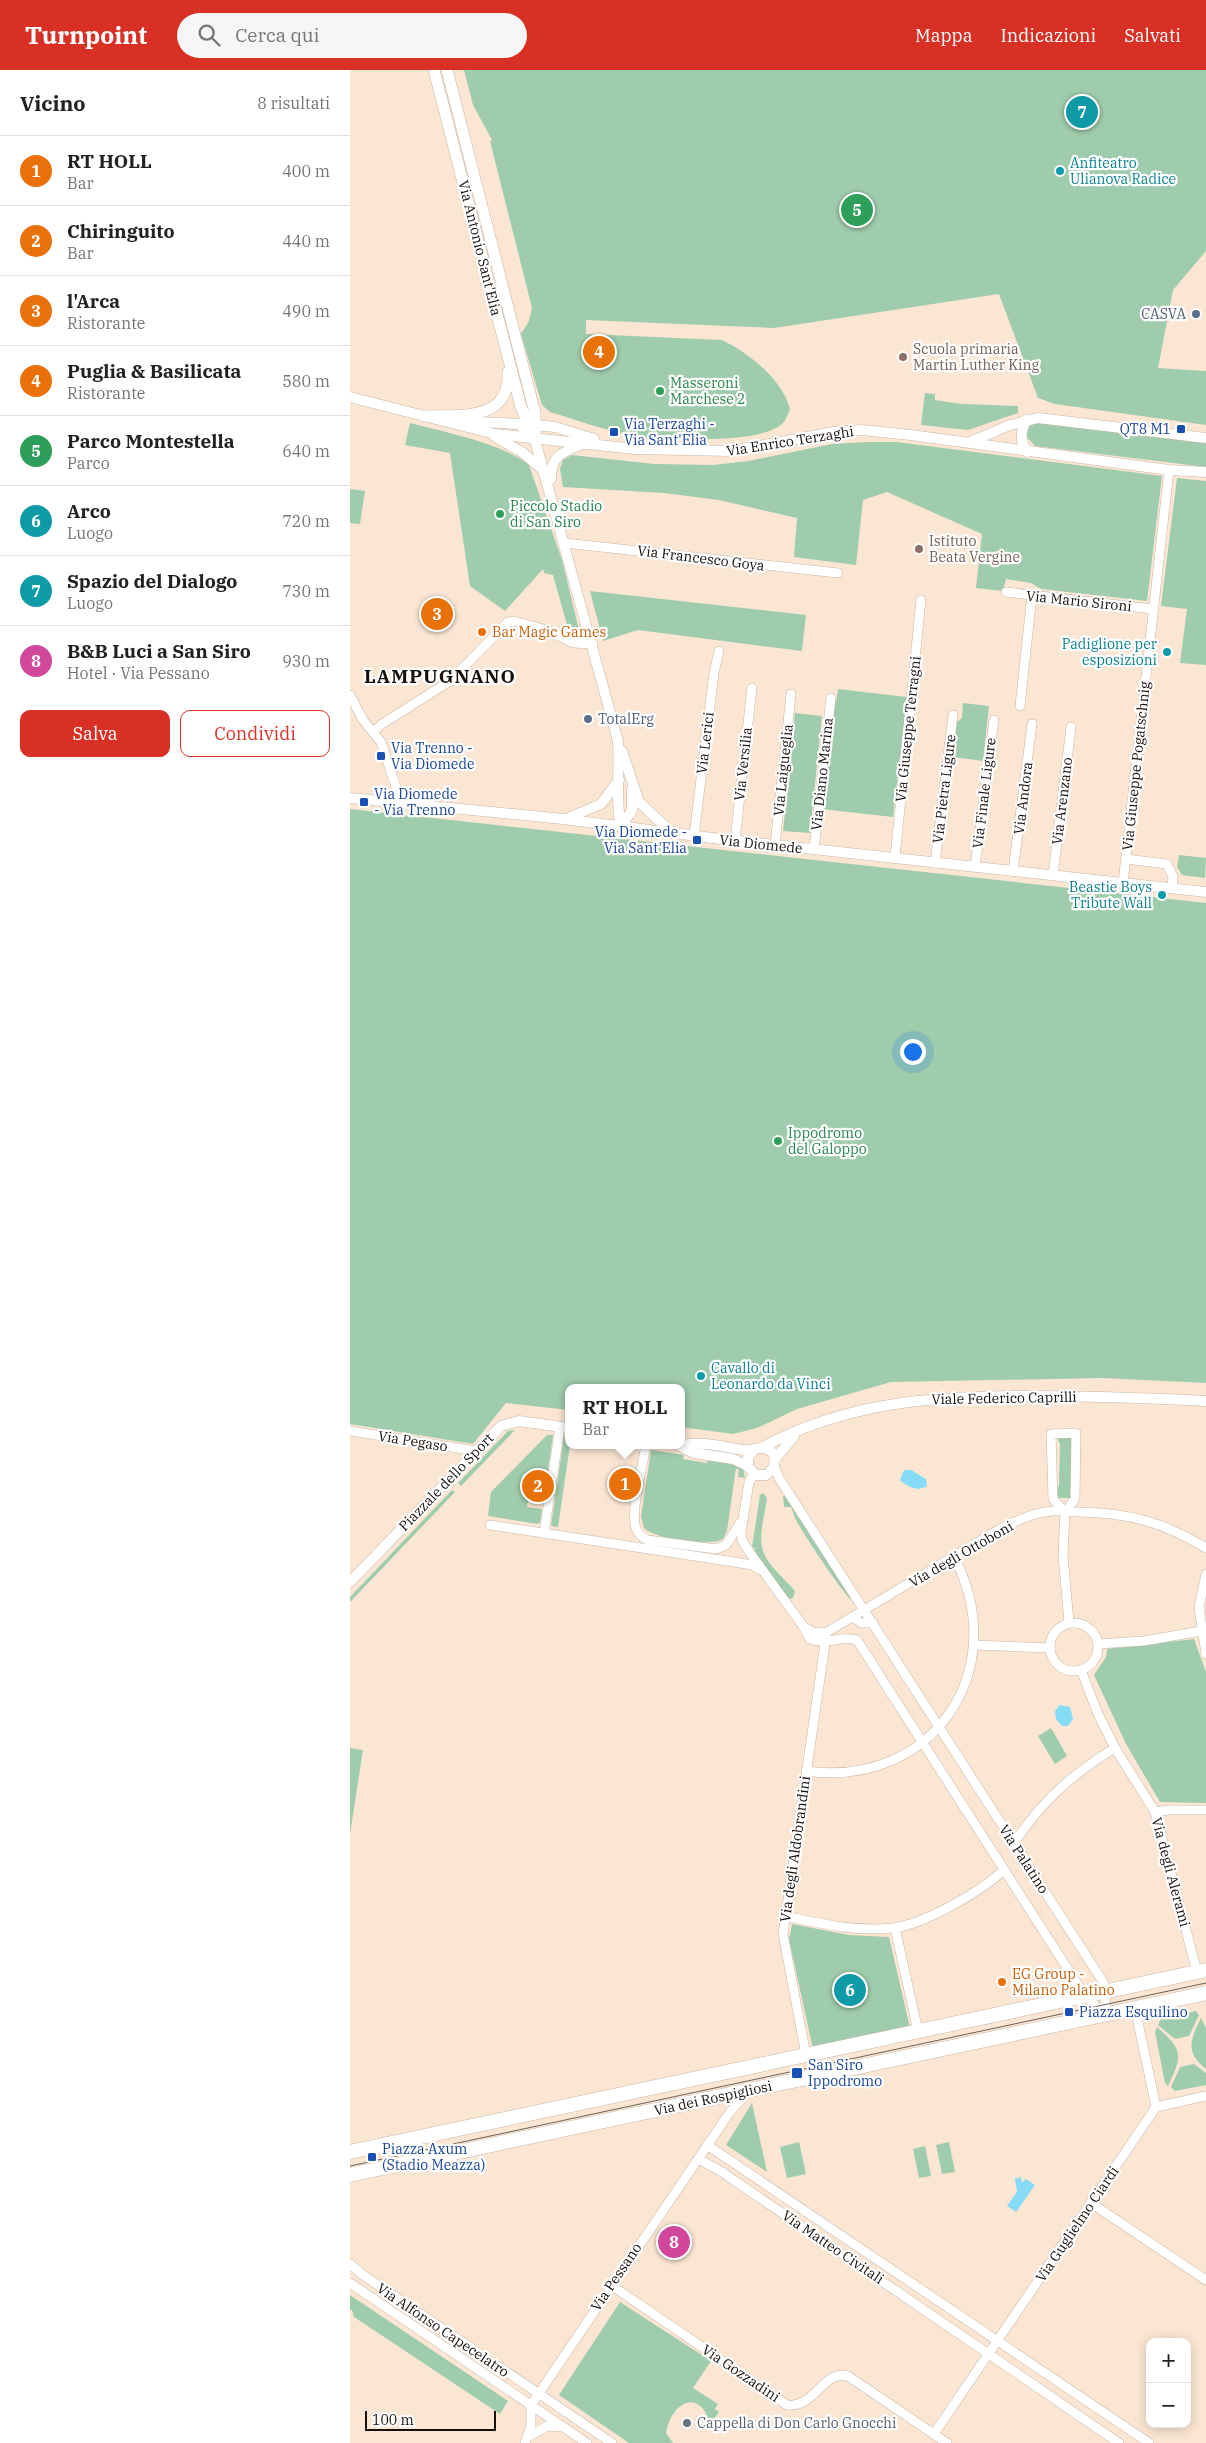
<!DOCTYPE html>
<html lang="it">
<meta charset="utf-8">
<style>
body{margin:0;font-family:"IBM Plex Serif",serif;background:#f6f6f6;color:#202124}
.controls{position:absolute;right:15px;bottom:15px;display:grid;overflow:hidden;border-radius:10px;box-shadow:0 2px 12px #0003}
.controls button{width:45px;height:45px;display:grid;place-items:center;padding:0;border:0;border-bottom:1px solid #e0e0e0;background:#fff;color:#202124;font:25px sans-serif}
.scale{position:absolute;left:15px;bottom:12px;width:131px;box-sizing:border-box;padding-left:5px;border:2px solid #160e09;border-top:0;font-size:14px;line-height:18px;white-space:nowrap;color:#160e09;-webkit-text-stroke:4px #fff;paint-order:stroke}
.you{position:absolute;left:562px;top:981px;width:18px;height:18px;margin:-12px;border:4px solid #fff;border-radius:50%;background:#1a73e8;box-shadow:0 0 0 8px #1a73e833}
.badge{display:grid;place-items:center;width:32px;height:32px;border-radius:50%;background:#d93025;color:#fff;font-size:16px;font-weight:700}
.pin{position:absolute;translate:-50% -50%;border:2px solid #fff;box-shadow:0 1px 5px #0006}
.popup{position:absolute;left:215px;top:1314px;width:120px;height:65px;box-sizing:border-box;display:grid;place-content:center;border-radius:10px;background:#fff;filter:drop-shadow(0 1px 4px #0005);font-size:16px;white-space:nowrap;color:#757577}
.popup b{font-size:19px;color:#202124}
.popup::after{content:'';position:absolute;left:50%;top:100%;margin-left:-10px;border:10px solid transparent;border-top-color:#fff}
.list{margin:0;padding:0;list-style:none}
h2{display:flex;justify-content:space-between;align-items:center;height:65px;margin:0;padding:0 20px;font-size:21px}
h2 small{font-size:16px;font-weight:400;color:#757577}
.list li{display:grid;grid-template-columns:32px 1fr auto;gap:15px;align-items:center;box-sizing:border-box;height:70px;padding:0 20px;border-top:1px solid #e0e0e0}
.list b{display:block;font-size:19px;white-space:nowrap}
.list p{margin:0;font-size:16px;white-space:nowrap;color:#757577}
.list em{font-size:16px;font-style:normal;color:#757577}
.actions{display:flex;gap:10px;padding:15px 20px}
.actions a{flex:1;padding:11px 0;border:1px solid #d93025;border-radius:10px;text-align:center;font-size:18px;color:#d93025}
.actions .main{background:#d93025;color:#fff}
.icon{flex:none;width:28px;height:28px;fill:none;stroke:currentColor;stroke-width:2;stroke-linecap:round;stroke-linejoin:round}
.map{position:relative;flex:none;width:856px;height:2373px;overflow:hidden}
header{display:flex;align-items:center;gap:30px;box-sizing:border-box;height:70px;padding:0 25px;background:#d93025;color:#fff}
header strong{font-size:24px}
nav{display:flex;gap:28px;margin-inline-start:auto;font-size:18px}
.search{width:350px;height:45px;background:#f6f6f6;display:flex;align-items:center;gap:12px;box-sizing:border-box;padding:0 18px;border-radius:28px;color:#757577;font-size:19px}
main{display:flex}
aside{flex:1;background:#fff}
.map>svg:first-child{display:block}
</style>
<header>
<strong>Turnpoint</strong>
<div class="search"><svg class="icon" aria-label="search" viewBox="0 0 24 24"><circle cx="10" cy="10" r="6"/><path d="M15 15l6 6"/></svg>Cerca qui</div>
<nav><a>Mappa</a><a>Indicazioni</a><a>Salvati</a></nav>
</header>
<main>
<aside>
<h2>Vicino<small>8 risultati</small></h2>
<ul class="list">
<li><span class="badge" style="background:#e8710a">1</span><div><b>RT HOLL</b><p>Bar</p></div><em>400 m</em></li>
<li><span class="badge" style="background:#e8710a">2</span><div><b>Chiringuito</b><p>Bar</p></div><em>440 m</em></li>
<li><span class="badge" style="background:#e8710a">3</span><div><b>l'Arca</b><p>Ristorante</p></div><em>490 m</em></li>
<li><span class="badge" style="background:#e8710a">4</span><div><b>Puglia &amp; Basilicata</b><p>Ristorante</p></div><em>580 m</em></li>
<li><span class="badge" style="background:#2e9e5b">5</span><div><b>Parco Montestella</b><p>Parco</p></div><em>640 m</em></li>
<li><span class="badge" style="background:#0f9aa8">6</span><div><b>Arco</b><p>Luogo</p></div><em>720 m</em></li>
<li><span class="badge" style="background:#0f9aa8">7</span><div><b>Spazio del Dialogo</b><p>Luogo</p></div><em>730 m</em></li>
<li><span class="badge" style="background:#d1479c">8</span><div><b>B&amp;B Luci a San Siro</b><p>Hotel · Via Pessano</p></div><em>930 m</em></li>
</ul>
<div class="actions"><a class="main">Salva</a><a>Condividi</a></div>
</aside>
<div class="map">
<svg width="856" height="2373" viewBox="0 0 856 2373">
<rect width="100%" height="100%" fill="#fbe6d4"/>
<g fill="#9fccac">
<path d="M114,0H856V181L823,220L808,298L856,301V355L705,334L688,328L649,224L424,258L236,250V264L372,270C399,283 432,309 440,339C438,344 436,350 433,353C412,375 311,370 282,365C254,360 227,350 200,342L192,335L171,264L179,251L182,238L140,71L142,70L123,35Z"/>
<path d="M575,323L585,324V330L612,334L668,336V343L618,360L571,355Z"/>
<path d="M685,352L856,373V397L685,376L676,366L678,357Z"/>
<path d="M60,353C94,362 152,373 179,395L212,490L230,564L219,562L203,505L194,503L193,499L155,541L120,516L100,383L55,375Z"/>
<path d="M519,372H546L812,406L797,531L691,519L681,513L656,509L653,521L626,518L632,464L537,422L513,430L506,495L444,487L447,448L369,430L314,423L213,417L210,399L213,390L222,385L304,394L363,395L398,391L482,374Z"/>
<path d="M827,408L856,411V595L830,593L837,539L811,536Z"/>
<path d="M0,419L15,421L10,454L0,453Z"/>
<path d="M240,521L456,545L452,581L288,560L253,571Z"/>
<path d="M488,619L557,627L543,747L471,739L483,633H486Z"/>
<path d="M613,633L639,636L633,691L603,687L606,653L612,648Z"/>
<path d="M445,643L472,646L460,763L433,761Z"/>
<path d="M0,739L856,833V1313L753,1308L541,1312L447,1339L407,1358L383,1364L331,1357V1318H219V1340L156,1333L123,1374L0,1354Z"/>
<path d="M829,785L856,788L855,808L832,805L827,797Z"/>
<path d="M165,1360L111,1416L108,1413L158,1361Z"/>
<path d="M197,1365H203L196,1414L181,1412L177,1437L192,1439L190,1452L188,1454L138,1446L141,1422Z"/>
<path d="M214,1367L219,1368L220,1375L208,1457L201,1456Z"/>
<path d="M724,1367L722,1428H707L706,1419L709,1416L710,1374L707,1368Z"/>
<path d="M301,1380L334,1385L333,1389L357,1393L358,1389L384,1393L393,1398L395,1408L388,1407L389,1400L386,1398L377,1461L373,1469C360,1477 304,1469 294,1458L291,1446Z"/>
<path d="M102,1420L105,1422L0,1532V1527Z"/>
<path d="M413,1423L417,1428C415,1443 409,1463 412,1478C416,1494 435,1509 445,1521L443,1528L439,1529L404,1482L405,1478L402,1477L410,1425Z"/>
<path d="M433,1426H435L502,1530C495,1527 450,1459 445,1448C443,1444 443,1441 441,1437H434Z"/>
<path d="M844,1569L856,1602V1733L810,1732L776,1674L744,1605L756,1587L757,1579Z"/>
<path d="M701,1658L717,1686L705,1694L688,1666Z"/>
<path d="M0,1678L13,1680L0,1764Z"/>
<path d="M442,1854L499,1865L539,1867L560,1958L463,1979L439,1869Z"/>
<path d="M846,1941L849,1945L839,1966L825,1969L808,1955L811,1949Z"/>
<path d="M851,1948L856,1958V1999C835,1982 840,1970 851,1948Z"/>
<path d="M807,1957C833,1980 833,1985 818,2016L815,2013L805,1962Z"/>
<path d="M844,1994L856,2003V2015L825,2021L821,2017L830,1997Z"/>
<path d="M402,2033L417,2102L376,2075Z"/>
<path d="M449,2072L456,2104L437,2108L430,2077Z"/>
<path d="M599,2072L605,2102L592,2104L586,2075Z"/>
<path d="M575,2076L581,2106L569,2108L563,2079Z"/>
<path d="M0,2225L158,2331L150,2344L4,2247L2,2240H0Z"/>
<path d="M270,2232L361,2291L343,2318L368,2334L365,2339L369,2342L357,2358L354,2357L356,2343C340,2318 319,2342 316,2363L323,2373H279L209,2325Z"/>
</g>
<g fill="#86dbf7">
<path d="M554,1400H561L576,1409L577,1416C567,1422 558,1417 550,1410Z"/>
<path d="M710,1635L720,1637L723,1649L718,1656H712L706,1649L705,1641Z"/>
<path d="M671,2107L672,2113L676,2109L685,2115L666,2142L657,2136L667,2122L665,2109Z"/>
</g>
<g fill="none" stroke-linecap="round" stroke-linejoin="round">
<g stroke="#c9b5a4" stroke-width="10">
<g id="minor">
<path d="M215,473L488,503"/>
<path d="M656,522L803,539"/>
<path d="M0,625L13,650L31,672L47,720V733"/>
<path d="M670,636L682,525"/>
<path d="M23,662L32,654L100,611L158,552L164,551L197,560L223,573L243,574"/>
<path d="M344,766L364,603L369,581"/>
<path d="M385,770L402,618"/>
<path d="M425,775L441,624"/>
<path d="M464,779L481,628"/>
<path d="M545,787L571,530"/>
<path d="M776,789L817,794L823,807L822,818"/>
<path d="M585,793L603,645"/>
<path d="M625,797L644,650"/>
<path d="M663,801L682,654"/>
<path d="M703,805L721,657"/>
<path d="M773,813L819,400"/>
<path d="M0,1361L126,1381"/>
<path d="M296,1375C293,1394 280,1443 286,1458C288,1464 292,1467 297,1470L366,1479L376,1475L390,1453"/>
<path d="M424,1396L429,1408L753,1912L756,1921L755,1944"/>
<path d="M404,1404L399,1412L391,1462L392,1470L398,1480L453,1556L460,1569C476,1576 490,1565 507,1570L735,1926L755,1944"/>
<path d="M715,1442L703,1429L701,1364L726,1363L725,1429L715,1442L713,1485L719,1553"/>
<path d="M140,1455L384,1492L402,1495L411,1500"/>
<path d="M194,1463L210,1357"/>
<path d="M856,1504L849,1537L856,1584"/>
<path d="M503,1547L511,1553H523"/>
<circle cx="724" cy="1577" r="24"/>
<path d="M453,1556L464,1563L477,1562L648,1460C664,1452 684,1442 702,1441C711,1440 720,1442 729,1442C779,1443 813,1452 856,1478"/>
<path d="M748,1574L794,1571L851,1561"/>
<path d="M624,1575L700,1578"/>
<path d="M731,1600L748,1644L765,1678L805,1742L847,1902"/>
<path d="M456,1701C583,1719 663,1599 604,1487"/>
<path d="M805,1742L818,1740H856"/>
<path d="M664,1773C691,1732 723,1703 765,1678"/>
<path d="M436,1846C471,1854 507,1862 542,1858C574,1855 631,1821 654,1800"/>
<path d="M545,1858L568,1961"/>
<path d="M785,1938L806,2037"/>
<path d="M456,1985L433,1864L476,1567"/>
<path d="M806,2037L856,2026"/>
<path d="M357,2075L799,2373"/>
<path d="M348,2089L369,2100L769,2373"/>
<path d="M741,2133L856,2210"/>
<path d="M0,2194L13,2205L262,2373"/>
<path d="M0,2213L237,2373"/>
<path d="M261,2215L437,2335C466,2338 472,2300 498,2306L597,2373"/>
<path d="M181,2335L380,2042L395,2025L401,2021"/>
<path d="M584,2364L806,2037"/>
<path d="M179,2366L197,2356L213,2357"/>
<path d="M175,2373L181,2356V2335"/>
</g>
</g>
<g stroke="#c9b5a4" stroke-width="11">
<g id="tertiary">
<path d="M0,327L145,364L285,379L381,381L484,362L512,360L561,365L819,400L856,402"/>
<path d="M676,350C670,364 670,369 677,382"/>
<path d="M109,351L169,354L175,360"/>
<path d="M186,362L185,355L205,357L244,369"/>
<path d="M183,363L268,671C270,700 265,729 271,757"/>
<path d="M145,367L172,382L194,401"/>
<path d="M620,372L660,355L688,348L856,368"/>
<path d="M201,409C200,386 214,381 233,374"/>
<path d="M272,681L289,732L322,763"/>
<path d="M0,728L213,749L362,768L856,822"/>
<path d="M218,748L251,734L269,710"/>
<path d="M271,757L282,740V719"/>
<path d="M328,1375L344,1383L383,1389L398,1396"/>
<path d="M331,1375C353,1371 373,1377 394,1380C401,1381 407,1377 414,1378C429,1381 427,1398 416,1405H406L398,1397V1387L404,1380"/>
<path d="M411,1378C496,1332 583,1326 677,1326C737,1326 796,1328 856,1331"/>
<path d="M425,1389L444,1366"/>
<path d="M0,1512L151,1356L169,1351L219,1358"/>
</g>
</g>
<g stroke="#c9b5a4" stroke-width="12">
<g id="secondary">
<path d="M84,0L171,337L179,355"/>
<path d="M97,0L185,343V355L169,354"/>
<path d="M74,346C110,345 160,352 158,302"/>
</g>
</g>
<g stroke="#c9b5a4" stroke-width="15">
<g id="primary">
<path d="M0,2082L856,1900"/>
<path d="M0,2105L856,1923"/>
</g>
</g>
<use href="#minor" stroke="#fff" stroke-width="9"/>
<use href="#tertiary" stroke="#fff" stroke-width="10"/>
<use href="#secondary" stroke="#fff" stroke-width="11"/>
<use href="#primary" stroke="#fff" stroke-width="14"/>
<path stroke="#6d6056" stroke-width="1" d="M0,2096L856,1913"/>
</g>
<g fill="#0f9aa8" stroke="#fff" stroke-width="2">
<circle cx="710" cy="101" r="5"/>
<circle cx="817" cy="582" r="5"/>
<circle cx="812" cy="825" r="5"/>
<circle cx="351" cy="1306" r="5"/>
</g>
<g fill="#5c6f8a" stroke="#fff" stroke-width="2">
<circle cx="846" cy="244" r="5"/>
<circle cx="238" cy="649" r="5"/>
</g>
<g fill="#8d6e63" stroke="#fff" stroke-width="2">
<circle cx="553" cy="287" r="5"/>
<circle cx="569" cy="479" r="5"/>
</g>
<g fill="#2e9e5b" stroke="#fff" stroke-width="2">
<circle cx="310" cy="321" r="5"/>
<circle cx="150" cy="444" r="5"/>
<circle cx="428" cy="1071" r="5"/>
</g>
<g fill="#1a4fb4" stroke="#fff" stroke-width="2">
<rect x="826" y="354" width="10" height="10" rx="2.5"/>
<rect x="259" y="357" width="10" height="10" rx="2.5"/>
<rect x="26" y="681" width="10" height="10" rx="2.5"/>
<rect x="9" y="727" width="10" height="10" rx="2.5"/>
<rect x="342" y="765" width="10" height="10" rx="2.5"/>
<rect x="714" y="1937" width="10" height="10" rx="2.5"/>
<rect x="441" y="1997" width="12" height="12" rx="2.5"/>
<rect x="17" y="2082" width="10" height="10" rx="2.5"/>
</g>
<g fill="#e8710a" stroke="#fff" stroke-width="2">
<circle cx="132" cy="562" r="5"/>
<circle cx="652" cy="1912" r="5"/>
</g>
<circle fill="#6b7280" stroke="#fff" stroke-width="2" cx="337" cy="2353" r="5"/>
<g text-anchor="middle" stroke-width="4.5" stroke-linejoin="round" paint-order="stroke">
<g font-size="14" fill="#0d838f" stroke="#fff" text-anchor="start">
<text x="720" y="98">Anfiteatro<tspan x="720" dy="16">Ulianova Radice</tspan></text>
<text x="807" y="579" text-anchor="end">Padiglione per<tspan x="807" dy="16">esposizioni</tspan></text>
<text x="802" y="822" text-anchor="end">Beastie Boys<tspan x="802" dy="16">Tribute Wall</tspan></text>
<text x="361" y="1303">Cavallo di<tspan x="361" dy="16">Leonardo da Vinci</tspan></text>
</g>
<g font-size="14" fill="#160e09" stroke="#fff">
<text transform="translate(130 178) rotate(76)" y="5">Via Antonio Sant'Elia</text>
<text transform="translate(440 371) rotate(-9)" y="5">Via Enrico Terzaghi</text>
<text transform="translate(351 488) rotate(7)" y="5">Via Francesco Goya</text>
<text transform="translate(729 531) rotate(6)" y="5">Via Mario Sironi</text>
<text transform="translate(558 659) rotate(-84)" y="5">Via Giuseppe Terragni</text>
<text transform="translate(355 673) rotate(-83)" y="5">Via Lerici</text>
<text transform="translate(393 694) rotate(-84)" y="5">Via Versilia</text>
<text transform="translate(786 696) rotate(-84)" y="5">Via Giuseppe Pogatschnig</text>
<text transform="translate(433 700) rotate(-84)" y="5">Via Laigueglia</text>
<text transform="translate(472 704) rotate(-84)" y="5">Via Diano Marina</text>
<text transform="translate(594 719) rotate(-83)" y="5">Via Pietra Ligure</text>
<text transform="translate(634 723) rotate(-83)" y="5">Via Finale Ligure</text>
<text transform="translate(673 728) rotate(-83)" y="5">Via Andora</text>
<text transform="translate(712 731) rotate(-83)" y="5">Via Arenzano</text>
<text transform="translate(411 774) rotate(6)" y="5">Via Diomede</text>
<text transform="translate(654 1328) rotate(-1)" y="5">Viale Federico Caprilli</text>
<text transform="translate(63 1371) rotate(9)" y="5">Via Pegaso</text>
<text transform="translate(96 1412) rotate(-46)" y="5">Piazzale dello Sport</text>
<text transform="translate(611 1484) rotate(-30)" y="5">Via degli Ottoboni</text>
<text transform="translate(445 1779) rotate(-82)" y="5">Via degli Aldobrandini</text>
<text transform="translate(674 1789) rotate(57)" y="5">Via Palatino</text>
<text transform="translate(821 1802) rotate(75)" y="5">Via degli Alerami</text>
<text transform="translate(363 2028) rotate(-12)" y="5">Via dei Rospigliosi</text>
<text transform="translate(727 2154) rotate(-56)" y="5">Via Guglielmo Ciardi</text>
<text transform="translate(483 2177) rotate(34)" y="5">Via Matteo Civitali</text>
<text transform="translate(266 2207) rotate(-56)" y="5">Via Pessano</text>
<text transform="translate(93 2260) rotate(34)" y="5">Via Alfonso Capecelatro</text>
<text transform="translate(391 2303) rotate(34)" y="5">Via Gozzadini</text>
</g>
<g font-size="14" fill="#4e5e75" stroke="#fff" text-anchor="end">
<text x="836" y="249">CASVA</text>
<text x="248" y="654" text-anchor="start">TotalErg</text>
</g>
<g font-size="14" fill="#785e54" stroke="#fff" text-anchor="start">
<text x="563" y="284">Scuola primaria<tspan x="563" dy="16">Martin Luther King</tspan></text>
<text x="579" y="476">Istituto<tspan x="579" dy="16">Beata Vergine</tspan></text>
</g>
<g font-size="14" fill="#27864d" stroke="#fff" text-anchor="start">
<text x="320" y="318">Masseroni<tspan x="320" dy="16">Marchese 2</tspan></text>
<text x="160" y="441">Piccolo Stadio<tspan x="160" dy="16">di San Siro</tspan></text>
<text x="438" y="1068">Ippodromo<tspan x="438" dy="16">del Galoppo</tspan></text>
</g>
<g font-size="14" fill="#164399" stroke="#fff" text-anchor="start">
<text x="274" y="359">Via Terzaghi -<tspan x="274" dy="16">Via Sant'Elia</tspan></text>
<text x="821" y="364" text-anchor="end">QT8 M1</text>
<text x="41" y="683">Via Trenno -<tspan x="41" dy="16">Via Diomede</tspan></text>
<text x="24" y="729">Via Diomede<tspan x="24" dy="16">- Via Trenno</tspan></text>
<text x="337" y="767" text-anchor="end">Via Diomede -<tspan x="337" dy="16">Via Sant'Elia</tspan></text>
<text x="729" y="1947">Piazza Esquilino</text>
<text x="458" y="2000">San Siro<tspan x="458" dy="16">Ippodromo</tspan></text>
<text x="32" y="2084">Piazza Axum<tspan x="32" dy="16">(Stadio Meazza)</tspan></text>
</g>
<g font-size="14" fill="#c56008" stroke="#fff" text-anchor="start">
<text x="142" y="567">Bar Magic Games</text>
<text x="662" y="1909">EG Group -<tspan x="662" dy="16">Milano Palatino</tspan></text>
</g>
<g font-size="14" fill="#5b616d" stroke="#fff" text-anchor="start">
<text x="347" y="2358">Cappella di Don Carlo Gnocchi</text>
</g>
<g font-size="19" font-weight="bold" letter-spacing="1" fill="#160e09" stroke="#fff">
<text x="90" y="613">LAMPUGNANO</text>
</g>
</g>
</svg>
<div class="controls">
<button>+</button>
<button>−</button>
</div>
<div class="scale">100 m</div>
<div class="you"></div>
<div class="pin badge" style="left:275px;top:1414px;background:#e8710a">1</div>
<div class="popup"><b>RT HOLL</b>Bar</div>
<div class="pin badge" style="left:188px;top:1416px;background:#e8710a">2</div>
<div class="pin badge" style="left:87px;top:544px;background:#e8710a">3</div>
<div class="pin badge" style="left:249px;top:282px;background:#e8710a">4</div>
<div class="pin badge" style="left:507px;top:140px;background:#2e9e5b">5</div>
<div class="pin badge" style="left:500px;top:1920px;background:#0f9aa8">6</div>
<div class="pin badge" style="left:732px;top:42px;background:#0f9aa8">7</div>
<div class="pin badge" style="left:324px;top:2172px;background:#d1479c">8</div>
</div>
</main>
